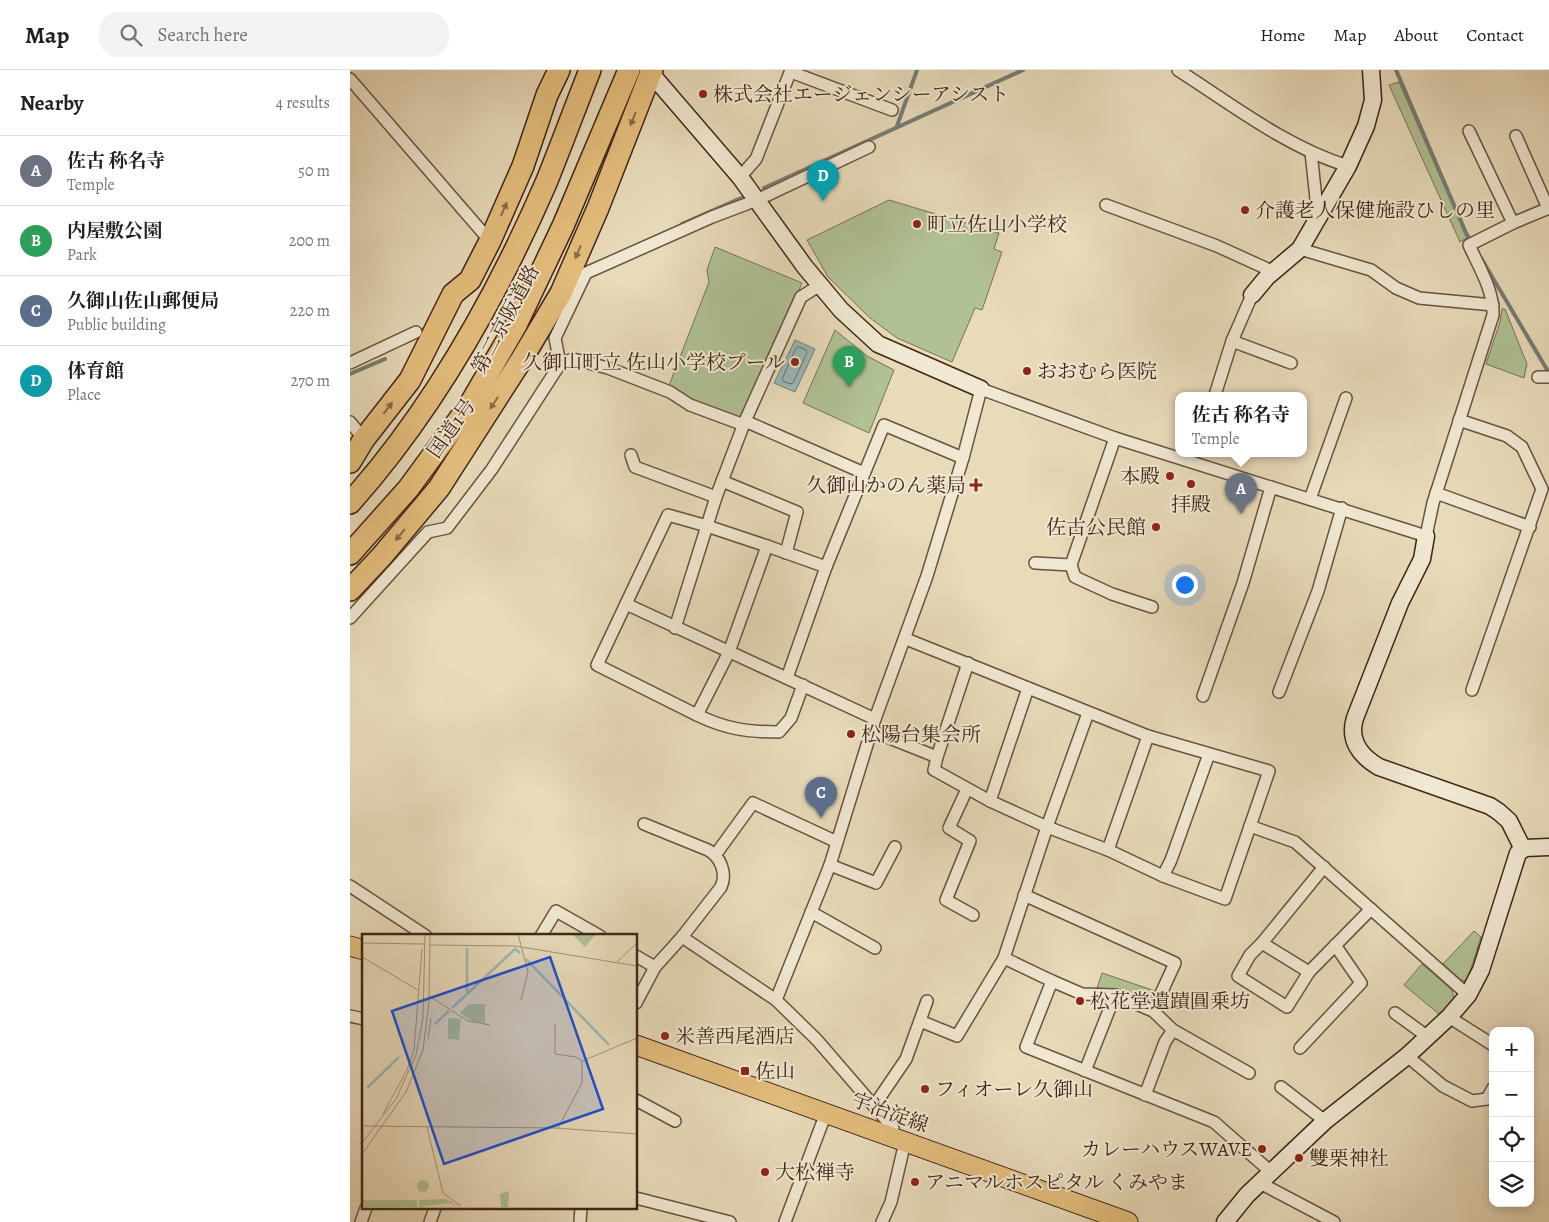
<!DOCTYPE html>
<meta charset="utf-8">
<style>
body{margin:0;font-family:Alegreya,"Noto Serif JP",serif;background:#f2f2f2;color:#202124}
.controls{position:absolute;right:15px;bottom:15px;display:grid;overflow:hidden;border-radius:10px;box-shadow:0 2px 8px #0003}
.controls button{width:45px;height:45px;display:grid;place-items:center;padding:0;border:0;border-bottom:1px solid #e0e0e0;background:#fff;color:#202124;font:25px sans-serif}
.you{position:absolute;left:834px;top:514px;width:18px;height:18px;margin:-12px;border:4px solid #fff;border-radius:50%;background:#1a73e8;box-shadow:0 0 0 8px #1a73e833}
.badge{display:grid;place-items:center;width:32px;height:32px;border-radius:50%;background:#1a73e8;color:#fff;font-size:16px;font-weight:700}
.pin{position:absolute;translate:-50% -41px;filter:drop-shadow(0 1px 2px #0008)}
.pin::after{content:'';position:absolute;top:26px;width:18px;height:15px;background:inherit;clip-path:polygon(0 0,100% 0,50% 100%)}
.popup{position:absolute;left:825px;top:322px;width:132px;height:65px;box-sizing:border-box;display:grid;place-content:center;border-radius:10px;background:#fff;filter:drop-shadow(0 1px 4px #0005);font-size:16px;white-space:nowrap;color:#757577}
.popup b{font-size:19px;color:#202124}
.popup::after{content:'';position:absolute;left:50%;top:100%;margin-left:-10px;border:10px solid transparent;border-top-color:#fff}
.list{margin:0;padding:0;list-style:none}
h2{display:flex;justify-content:space-between;align-items:center;height:65px;margin:0;padding:0 20px;font-size:21px}
h2 small{font-size:16px;font-weight:400;color:#757577}
.list li{display:grid;grid-template-columns:32px 1fr auto;gap:15px;align-items:center;box-sizing:border-box;height:70px;padding:0 20px;border-top:1px solid #e0e0e0}
.list b{display:block;font-size:19px;white-space:nowrap}
.list p{margin:0;font-size:16px;white-space:nowrap;color:#757577}
.list em{font-size:16px;font-style:normal;color:#757577}
.icon{flex:none;width:28px;height:28px;fill:none;stroke:currentColor;stroke-width:2;stroke-linecap:round;stroke-linejoin:round}
.map{position:relative;flex:none;width:1199px;height:1152px;overflow:hidden}
header{display:flex;align-items:center;gap:30px;box-sizing:border-box;height:70px;padding:0 25px;background:#fff;border-bottom:1px solid #e0e0e0}
header strong{font-size:24px}
nav{display:flex;gap:28px;margin-inline-start:auto;font-size:18px}
.search{width:350px;height:45px;background:#f2f2f2;display:flex;align-items:center;gap:12px;box-sizing:border-box;padding:0 18px;border-radius:20px;color:#757577;font-size:19px}
main{display:flex}
aside{flex:1;background:#fff}
.map>svg:first-child{display:block}
</style>
<header>
<strong>Map</strong>
<div class="search"><svg class="icon" aria-label="search" viewBox="0 0 24 24"><circle cx="10" cy="10" r="6"/><path d="M15 15l6 6"/></svg>Search here</div>
<nav><a>Home</a><a>Map</a><a>About</a><a>Contact</a></nav>
</header>
<main>
<aside>
<h2>Nearby<small>4 results</small></h2>
<ul class="list">
<li><span class="badge" style="background:#6b7280">A</span><div><b>佐古 称名寺</b><p>Temple</p></div><em>50 m</em></li>
<li><span class="badge" style="background:#2e9e5b">B</span><div><b>内屋敷公園</b><p>Park</p></div><em>200 m</em></li>
<li><span class="badge" style="background:#5c6f8a">C</span><div><b>久御山佐山郵便局</b><p>Public building</p></div><em>220 m</em></li>
<li><span class="badge" style="background:#0f9aa8">D</span><div><b>体育館</b><p>Place</p></div><em>270 m</em></li>
</ul>
</aside>
<div class="map">
<svg width="1199" height="1152" viewBox="0 0 1199 1152">
<rect width="100%" height="100%" fill="#e8dbba"/>
<filter id="stains"><feTurbulence type="fractalNoise" baseFrequency=".004" numOctaves="4"/><feColorMatrix values="0 0 0 0 .2 0 0 0 0 .09 0 0 0 0 .02 0 0 0 .5 -.17"/></filter>
<radialGradient id="worn" r=".72"><stop offset=".6" stop-color="#630" stop-opacity="0"/><stop offset="1" stop-color="#630" stop-opacity=".3"/></radialGradient>
<g fill="#b0c194" stroke="#787356">
<path d="M1049,12L1117,168L1110,172L1039,15Z"/>
<path d="M539,130L649,163L644,179L652,182L632,240L625,238L602,292L547,268L520,248L478,207L457,170Z"/>
<path d="M365,177L452,213L391,347L388,350L339,331L318,318L359,212L357,200Z"/>
<path d="M1152,239H1155L1177,294L1174,308L1136,294L1150,252Z"/>
<path d="M485,260L517,286L544,300L519,363L453,333Z"/>
<path d="M1124,861L1131,867L1117,911L1111,910L1093,894Z"/>
<path d="M1072,894L1102,920L1104,929L1090,945L1054,915Z"/>
<path d="M752,903L805,921L800,932L764,919L747,918Z"/>
</g>
<path fill="#99b9b8" stroke="#757e78" d="M445,270L465,279L445,322L424,313Z"/>
<g fill="none" stroke-linecap="round" stroke-linejoin="round">
<path stroke="#6c6f68" stroke-width="1" d="M449,277L456,280L457,283L443,313L440,314L433,311L432,309L446,278Z"/>
<g stroke="#757e78" stroke-width="4">
<path d="M1046,0L1116,163L1121,172"/>
<path d="M547,56L567,0"/>
<path d="M414,118L673,0"/>
<path d="M332,154L391,128"/>
<path d="M1131,188L1199,303"/>
<path d="M0,304L35,289"/>
</g>
<g stroke="#6a5240" stroke-width="14">
<g id="street">
<path d="M828,0C881,34 938,78 998,96"/>
<path d="M441,2L542,40"/>
<path d="M0,9L140,171"/>
<path d="M1119,61L1163,153"/>
<path d="M1166,66L1198,138"/>
<path d="M961,82L968,148"/>
<path d="M390,107L406,89L441,0"/>
<path d="M756,135L867,176L924,202"/>
<path d="M950,179L1021,200L1046,218L1069,228L1143,235"/>
<path d="M882,271L941,293"/>
<path d="M0,293L66,262"/>
<path d="M210,294L223,289L258,298L320,322L340,335L394,355"/>
<path d="M1188,307H1199"/>
<path d="M865,325L882,271L902,225"/>
<path d="M1109,350L1157,366L1172,377L1192,419L1122,620"/>
<path d="M395,351L451,227L470,215"/>
<path d="M0,352L14,369"/>
<path d="M765,368L721,495L725,507L762,524L802,537"/>
<path d="M281,385L285,397L366,427"/>
<path d="M372,411L447,442L436,483"/>
<path d="M1086,423L1180,457"/>
<path d="M960,429L996,328"/>
<path d="M318,445L357,456L417,476L379,582L347,645L247,595Z"/>
<path d="M417,476L476,497"/>
<path d="M685,493L721,495"/>
<path d="M276,534L525,649"/>
<path d="M0,548L78,462L97,458L142,399L210,294L205,268L236,203L362,147L407,130L519,77"/>
<path d="M325,558L366,427L395,351L514,403"/>
<path d="M437,608L476,497L534,355L613,388"/>
<path d="M929,622L968,521L992,438"/>
<path d="M853,626L893,513L921,417"/>
<path d="M738,643L697,757L654,888L702,911L676,977L864,1052L921,1102"/>
<path d="M347,645C376,659 397,662 429,662L441,648L453,615"/>
<path d="M522,661L587,687L584,700L640,731L697,757L758,780L813,806L875,829L919,701L798,666L556,569"/>
<path d="M587,687L618,593"/>
<path d="M617,719L599,758L620,771L596,830L623,845"/>
<path d="M640,731L678,618"/>
<path d="M294,754L358,780C371,787 377,804 371,817L332,867"/>
<path d="M900,756L945,772L1118,925"/>
<path d="M758,780L798,666"/>
<path d="M366,784L403,733L487,772"/>
<path d="M480,795L526,813L545,777"/>
<path d="M974,797L912,873L959,902L1021,839"/>
<path d="M813,806L821,790L859,684"/>
<path d="M0,816L76,866"/>
<path d="M674,825L825,893L803,941"/>
<path d="M461,842L525,878"/>
<path d="M191,866L206,841L250,866"/>
<path d="M912,873L900,885L888,906L937,937L959,902"/>
<path d="M286,886L305,897"/>
<path d="M702,911L732,924L765,925L803,941L823,960L899,1003"/>
<path d="M426,930L480,795L525,649L577,506L613,388L631,319L765,368L1076,466L1083,433L1143,245C1144,221 1129,197 1119,175L1163,153L1199,138"/>
<path d="M286,933L305,897L332,867L426,930L467,970L543,1058L540,1066"/>
<path d="M1045,943L1078,967"/>
<path d="M0,946L14,949"/>
<path d="M1099,947L1143,975"/>
<path d="M570,951L607,966L654,888"/>
<path d="M950,978L1011,913L985,875"/>
<path d="M1057,986L1093,1016L1122,1031L1137,1029L1143,1018"/>
<path d="M735,1001L765,925"/>
<path d="M931,1017L975,1051"/>
<path d="M795,1025L815,972L823,960"/>
<path d="M286,1030L325,1051"/>
<path d="M524,1036L556,989L577,931"/>
<path d="M910,1113L984,1152"/>
<path d="M286,1128L380,1152"/>
<path d="M11,1152L16,1138"/>
<path d="M80,1152L85,1138"/>
<path d="M230,1152L231,1138"/>
<path d="M435,1152L476,1043"/>
<path d="M532,1152L541,1132L555,1072"/>
</g>
</g>
<g stroke="#402518" stroke-width="19">
<g id="secondary">
<path d="M298,0L390,107L455,197L491,240L528,274L631,319"/>
<path d="M902,225L917,207L950,179L998,96L1016,56L1023,30L1021,0"/>
<path d="M1076,466L1072,489L1050,533L1005,648C998,670 1010,686 1029,697L1140,736L1149,742L1159,751L1173,779"/>
<path d="M875,1152L897,1125L975,1051L1057,986L1099,947L1118,925L1131,900L1168,783L1175,778L1199,777"/>
</g>
</g>
<g stroke="#402518" stroke-width="21">
<g id="primary">
<path d="M0,876L14,880"/>
<path d="M286,975L778,1152"/>
</g>
</g>
<g stroke="#402518" stroke-width="24">
<g id="highway">
<path d="M0,392L14,369L60,310L103,224L120,210L140,171L173,96L197,25L209,0"/>
<path d="M0,433C83,340 146,228 196,113C211,76 225,38 240,0"/>
<path d="M0,484L58,419L119,336L166,255L213,156L279,0"/>
<path d="M0,520L32,486L89,418L170,292L211,223L248,138L302,0"/>
</g>
</g>
<use href="#street" stroke="#f0e8d2" stroke-width="11"/>
<use href="#secondary" stroke="#f0e8d2" stroke-width="16"/>
<use href="#primary" stroke="#e4be7d" stroke-width="19"/>
<use href="#highway" stroke="#e4be7d" stroke-width="21"/>
</g>
<defs><path id="oneway-solid" d="M-6-.8H1V-3.2L6.5 0L1 3.2V.8H-6Z" transform="scale(1.25)"/></defs>
<g fill="#8a6a45">
<use href="#oneway-solid" transform="translate(283 49) rotate(112)"/>
<use href="#oneway-solid" transform="translate(154 139) rotate(-66)"/>
<use href="#oneway-solid" transform="translate(228 182) rotate(113)"/>
<use href="#oneway-solid" transform="translate(144 333) rotate(123)"/>
<use href="#oneway-solid" transform="translate(38 338) rotate(-52)"/>
<use href="#oneway-solid" transform="translate(50 465) rotate(130)"/>
</g>
<g fill="#8f2418" stroke="#f0e8d2" stroke-width="2">
<circle cx="353" cy="24" r="5"/>
<circle cx="895" cy="140" r="5"/>
<circle cx="567" cy="154" r="5"/>
<circle cx="445" cy="292" r="5"/>
<circle cx="677" cy="301" r="5"/>
<circle cx="820" cy="406" r="5"/>
<circle cx="841" cy="414" r="5"/>
<path d="M623.5 407.5h5v5h5v5h-5v5h-5v-5h-5v-5h5z"/>
<circle cx="806" cy="457" r="5"/>
<circle cx="501" cy="664" r="5"/>
<circle cx="730" cy="931" r="5"/>
<circle cx="315" cy="966" r="5"/>
<rect x="390" y="996" width="10" height="10" rx="2.5"/>
<circle cx="575" cy="1019" r="5"/>
<circle cx="912" cy="1079" r="5"/>
<circle cx="949" cy="1088" r="5"/>
<circle cx="415" cy="1102" r="5"/>
<circle cx="565" cy="1112" r="5"/>
</g>
<g text-anchor="middle" stroke-width="4" stroke-linejoin="round" paint-order="stroke">
<g font-size="20" fill="#402518" stroke="#f0e8d2" text-anchor="start">
<text x="363" y="31">株式会社エージェンシーアシスト</text>
<text x="905" y="147">介護老人保健施設ひしの里</text>
<text x="577" y="161">町立佐山小学校</text>
<text x="435" y="299" text-anchor="end">久御山町立 佐山小学校プール</text>
<text x="687" y="308">おおむら医院</text>
<text x="810" y="413" text-anchor="end">本殿</text>
<text x="616" y="422" text-anchor="end">久御山かのん薬局</text>
<text x="841" y="441" text-anchor="middle">拝殿</text>
<text x="796" y="464" text-anchor="end">佐古公民館</text>
<text x="511" y="671">松陽台集会所</text>
<text x="740" y="938">松花堂遺蹟圓乗坊</text>
<text x="325" y="973">米善西尾酒店</text>
<text x="405" y="1008">佐山</text>
<text x="585" y="1026">フィオーレ久御山</text>
<text x="902" y="1086" text-anchor="end">カレーハウスWAVE</text>
<text x="959" y="1095">雙栗神社</text>
<text x="425" y="1109">大松禅寺</text>
<text x="575" y="1119">アニマルホスピタル くみやま</text>
</g>
<g font-size="20" fill="#402518" stroke="#f0e8d2">
<text transform="translate(155 249) rotate(-62)" y="7">第二京阪道路</text>
<text transform="translate(101 358) rotate(-55)" y="7">国道1号</text>
<text transform="translate(540 1042) rotate(20)" y="7">宇治淀線</text>
</g>
</g>
<g transform="translate(12 864)">
<rect width="275" height="275" fill="#e8dbba"/>
<path d="M210,0L229,1L234,0L223,13ZM107,70H123V89L110,87L98,79ZM86,84L99,85L97,106L86,105ZM55 252a6 6 0 1 1 12 0a6 6 0 1 1-12 0ZM147,257L146,273H139L138,260ZM84,265L96,272L86,269L57,273V266ZM0,266H55V273H0Z" fill="#b0c194"/>
<path fill="none" stroke="#99b9b8" stroke-width="2.5" d="M164,25L247,111M105,59V14M90,74L153,15L158,19M73,90L87,77M5,154L37,123"/>
<path fill="none" stroke="#a59279" stroke-width="1" d="M156,0L166,38L159,66M0,9L63,10M68,11L153,12L275,32M0,23L56,56M255,28L275,9M67,62L106,87L128,91M275,72V96M193,90V120L214,123L220,127M66,105L69,84M21,180L45,136L52,116L60,15M0,192L194,194L275,200M65,193L81,259L99,272M196,194L220,149V127L275,104M0,209L34,165L54,121L61,84L63,0M0,220L44,158L61,116L67,68L68,0"/>
<path fill="#1d4ed8" fill-opacity="0.15" stroke="#1d4ed8" stroke-width="2.5" d="M188,23L241,175L82,230L30,77Z"/>
<rect width="275" height="275" fill="none" stroke="#402518" stroke-width="2.5"/>
</g>
<rect width="100%" height="100%" filter="url(#stains)"/>
<rect width="100%" height="100%" fill="url(#worn)"/>
</svg>
<div class="controls">
<button>+</button>
<button>−</button>
<button><svg class="icon" aria-label="locate" viewBox="0 0 24 24"><circle cx="12" cy="12" r="6"/><path d="M12 2v4M12 18v4M2 12h4M18 12h4"/></svg></button>
<button><svg class="icon" aria-label="layers" viewBox="0 0 24 24"><path d="M12 4l9 5-9 5-9-5zM3 14l9 5 9-5"/></svg></button>
</div>
<div class="you"></div>
<div class="pin badge" style="left:891px;top:444px;background:#6b7280">A</div>
<div class="popup"><b>佐古 称名寺</b>Temple</div>
<div class="pin badge" style="left:499px;top:317px;background:#2e9e5b">B</div>
<div class="pin badge" style="left:471px;top:748px;background:#5c6f8a">C</div>
<div class="pin badge" style="left:473px;top:131px;background:#0f9aa8">D</div>
</div>
</main>
